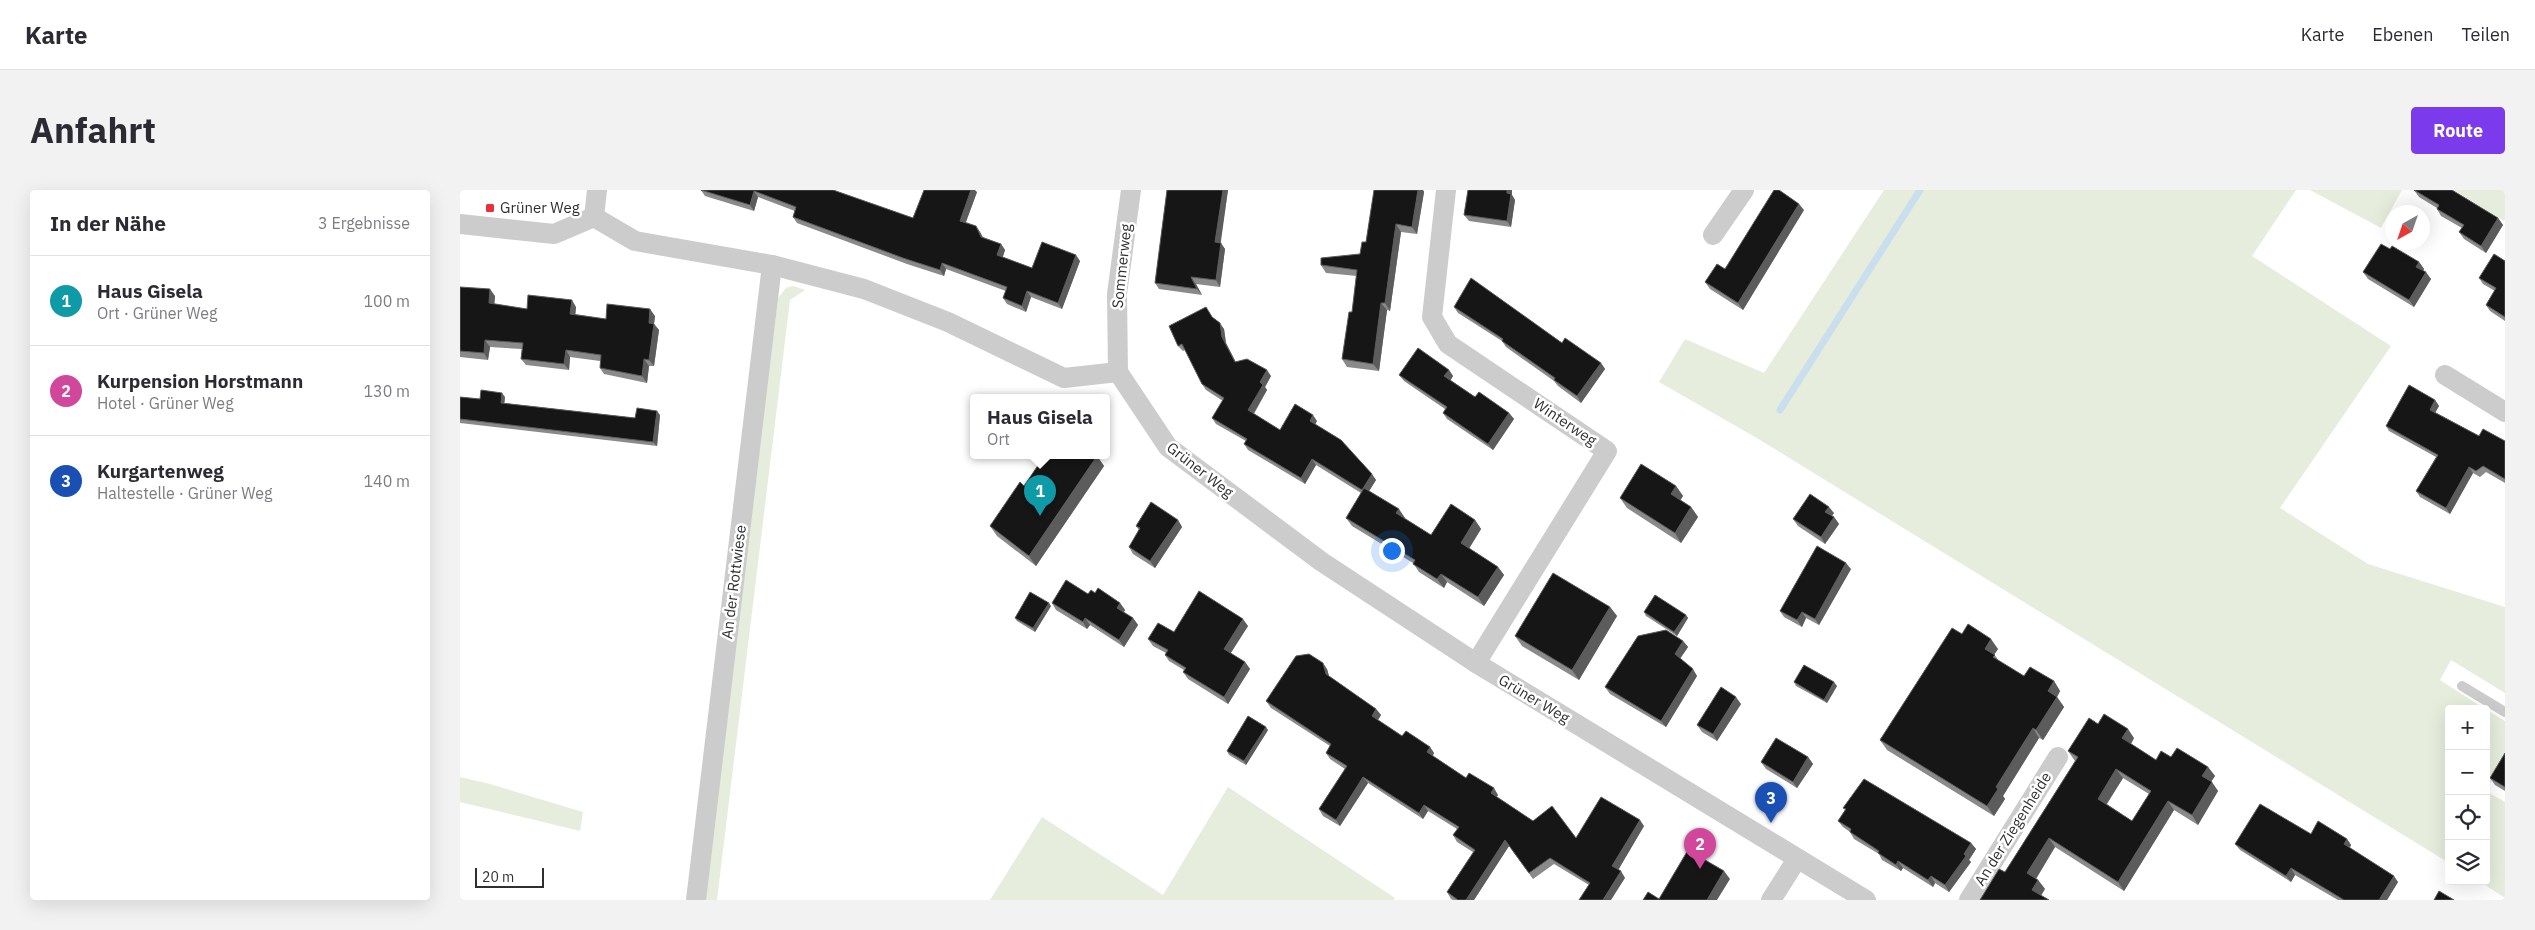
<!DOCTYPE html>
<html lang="de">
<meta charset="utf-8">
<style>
body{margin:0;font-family:"IBM Plex Sans",sans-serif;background:#f2f2f3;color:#2b2b33}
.controls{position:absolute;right:15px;bottom:15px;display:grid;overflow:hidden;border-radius:5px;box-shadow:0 5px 20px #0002}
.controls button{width:45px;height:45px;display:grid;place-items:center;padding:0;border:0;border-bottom:1px solid #e1e1e2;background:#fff;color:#2b2b33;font:25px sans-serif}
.compass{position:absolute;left:1925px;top:15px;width:45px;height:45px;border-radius:50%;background:#fff;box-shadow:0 5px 20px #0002;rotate:220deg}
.scale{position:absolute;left:15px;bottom:12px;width:69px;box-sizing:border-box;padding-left:5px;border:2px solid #2f2f2f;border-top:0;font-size:14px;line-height:18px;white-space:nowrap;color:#2f2f2f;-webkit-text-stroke:4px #fff;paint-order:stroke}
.you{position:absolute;left:931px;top:360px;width:18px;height:18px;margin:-12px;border:4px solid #fff;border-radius:50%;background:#1a73e8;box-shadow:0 0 0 8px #1a73e833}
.badge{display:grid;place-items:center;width:32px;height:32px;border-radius:50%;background:#7c3aed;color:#fff;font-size:16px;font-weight:700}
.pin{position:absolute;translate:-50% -41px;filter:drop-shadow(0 1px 2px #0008)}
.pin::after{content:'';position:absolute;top:26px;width:18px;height:15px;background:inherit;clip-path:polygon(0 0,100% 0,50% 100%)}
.popup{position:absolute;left:510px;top:204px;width:140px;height:65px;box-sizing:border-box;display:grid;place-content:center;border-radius:5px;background:#fff;filter:drop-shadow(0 1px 4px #0005);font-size:16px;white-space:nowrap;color:#7c7c81}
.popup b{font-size:19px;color:#2b2b33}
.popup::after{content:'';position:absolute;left:50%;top:100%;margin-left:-10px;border:10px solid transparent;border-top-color:#fff}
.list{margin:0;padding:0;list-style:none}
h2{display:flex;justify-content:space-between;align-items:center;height:65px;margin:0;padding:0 20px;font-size:21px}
h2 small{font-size:16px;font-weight:400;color:#7c7c81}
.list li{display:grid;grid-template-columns:32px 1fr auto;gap:15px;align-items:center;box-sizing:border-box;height:90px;padding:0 20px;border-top:1px solid #e1e1e2}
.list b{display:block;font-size:19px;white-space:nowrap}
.list p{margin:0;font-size:16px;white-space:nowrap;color:#7c7c81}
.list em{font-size:16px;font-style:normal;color:#7c7c81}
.icon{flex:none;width:28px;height:28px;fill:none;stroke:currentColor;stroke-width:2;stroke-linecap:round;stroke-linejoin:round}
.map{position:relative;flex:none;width:2045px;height:710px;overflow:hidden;border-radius:5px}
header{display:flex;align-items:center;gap:30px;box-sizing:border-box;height:70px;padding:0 25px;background:#fff;border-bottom:1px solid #e1e1e2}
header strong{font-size:24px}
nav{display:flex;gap:28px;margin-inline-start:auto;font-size:18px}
.intro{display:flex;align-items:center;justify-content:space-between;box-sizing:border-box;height:120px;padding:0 30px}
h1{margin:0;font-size:35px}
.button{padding:12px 22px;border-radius:5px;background:#7c3aed;color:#fff;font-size:18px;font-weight:700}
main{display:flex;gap:30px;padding:0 30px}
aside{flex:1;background:#fff;border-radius:5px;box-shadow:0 5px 20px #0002}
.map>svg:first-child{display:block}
</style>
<header>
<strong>Karte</strong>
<nav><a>Karte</a><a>Ebenen</a><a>Teilen</a></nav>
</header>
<div class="intro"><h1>Anfahrt</h1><a class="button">Route</a></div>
<main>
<aside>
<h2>In der Nähe<small>3 Ergebnisse</small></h2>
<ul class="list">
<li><span class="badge" style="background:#0f9aa8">1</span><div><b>Haus Gisela</b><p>Ort · Grüner Weg</p></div><em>100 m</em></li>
<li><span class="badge" style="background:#d1479c">2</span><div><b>Kurpension Horstmann</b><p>Hotel · Grüner Weg</p></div><em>130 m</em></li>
<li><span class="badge" style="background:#1a4fb4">3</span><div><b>Kurgartenweg</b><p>Haltestelle · Grüner Weg</p></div><em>140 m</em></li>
</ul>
</aside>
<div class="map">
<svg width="2045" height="710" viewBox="0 0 2045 710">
<rect width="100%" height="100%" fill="#fff"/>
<g fill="#e6eddd">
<path d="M1424,0H1836L1792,66L1931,156L1820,318L1908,374L2045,417V503L1991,470L1980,490L2025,519H1989V673L1295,247L1199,192L1225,149L1304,183Z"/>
<path d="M1850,0H1942L1921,38Z"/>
<path d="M1994,0H2045V29L2044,31Z"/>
<path d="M333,96L345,100L330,110L257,710H245L318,108L326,98Z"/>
<path d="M2026,519L2045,531V569L2026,600Z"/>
<path d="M0,587L30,594L123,622L120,641L0,612Z"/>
<path d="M768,597L935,708L934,710H530L582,627L703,705Z"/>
<path d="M2026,601L2045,612V708L2019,691H2026Z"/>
</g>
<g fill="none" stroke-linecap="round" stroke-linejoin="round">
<path stroke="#c9dfed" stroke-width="7" d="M1320,220L1460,0"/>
<path stroke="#ccc" stroke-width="10" d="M2002,496L2045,522"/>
<g stroke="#ccc" stroke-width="20">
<path d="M986,0L972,127L988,154L1147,261L1016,473"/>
<path d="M134,27L137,0"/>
<path d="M0,34L94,44L134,27L175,51L312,75L404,99L488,132L604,188L658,182L708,257L862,372L1016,473L1406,710"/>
<path d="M1253,45L1284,0"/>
<path d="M658,182L657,104L671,0"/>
<path d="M1985,185L2045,222"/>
<path d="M236,710L312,75"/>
<path d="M1311,710L1337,669"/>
<path d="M1509,710L1598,567"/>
</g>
</g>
<g fill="#8a8a8a" fill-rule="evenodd">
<path d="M239,0H373L453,28L517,2L506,32L516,36L520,42L523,47L541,54L545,60L543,67L572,78L620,71L602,119L571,107L566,122L547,114L543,108L546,101L486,79L484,86L447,74L337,33L333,27L335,21L298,7L294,21L245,6L241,0Z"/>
<path d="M707,0H768L760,53L765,59L760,97L736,94L742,105L699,99L695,93Z"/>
<path d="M914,0H963L964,2L957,44L941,42L930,121L927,120L919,181L887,177L882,169L892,122L897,86L866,83L861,75L900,64L906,52Z"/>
<path d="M1008,0H1052V5L1055,10L1051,37L1009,31L1004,25Z"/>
<path d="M1954,0L2038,28L2043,35L2026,63L2004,49L1999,42L2002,38L1981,26L1977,19V18L1959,7Z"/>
<path d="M1344,20L1283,120L1250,99L1245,92L1265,79Z"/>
<path d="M1930,59L1959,72L1964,79L1963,81L1971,89L1954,117L1908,89L1903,82Z"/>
<path d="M2045,71V131L2030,121L2026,115L2035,101L2023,94L2019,88Z"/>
<path d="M0,97L35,106L34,114L67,119L116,117L115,124L146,129L195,126L194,134L199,140L194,176H189L187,193L144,184L140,178V171L110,167L109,180L66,175L61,169L62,159L30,157L28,170L0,167Z"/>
<path d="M746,117L753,128L764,139L766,153L775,172L811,186L805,197L807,200L794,224L820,240L857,231L855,234L916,290L909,301L945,328H944L971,345L1015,330L1021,339L1009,358L1038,377L1044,385L1024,416L987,392L984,398L959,382L953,373L892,336L886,328L901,303L856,275L845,294L788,260L784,254L786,251L756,234L752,228L763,211L746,200L742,194L725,160L723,161L718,156Z"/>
<path d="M994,117L1102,153L1141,173L1145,179L1121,213L1098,196L1094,191L1046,157L1042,151L998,123Z"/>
<path d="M989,180L993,186L990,190L1015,207L1049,223L1054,229L1033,260L987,229L983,223L985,219L944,191L939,185Z"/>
<path d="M0,207L20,209L45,207L44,213L175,228L200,225L197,256L0,233Z"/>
<path d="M1975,210L1979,216L1975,222L2019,246L2045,251V293L2026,282L2020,287L2013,283L1990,324L1960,307L1956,301L1976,267L1929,241L1926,236Z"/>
<path d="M637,266L644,276L576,376L537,346L530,336L564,296Z"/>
<path d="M1216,296L1223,306L1220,310L1231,317L1238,327L1221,353L1167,318L1160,308Z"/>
<path d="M1374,323L1372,326L1374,327L1379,334L1365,354L1338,336L1333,329Z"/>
<path d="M718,330L722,337L695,378L673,364L669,357L679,340L676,336Z"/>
<path d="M1391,379L1359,435L1346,428L1342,437L1324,427L1320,421Z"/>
<path d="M635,403L660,413L665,420L664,422L673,428L678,435L664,457L630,435L627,439L596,420L592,413L628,404Z"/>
<path d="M591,416L575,442L557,431L555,428Z"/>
<path d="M1150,417L1157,426L1119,490L1062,456L1055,446Z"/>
<path d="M1184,422L1226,425L1228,428L1217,446L1186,426Z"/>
<path d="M788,436L770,463L785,472L790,479L768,514L728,489L723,482L724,480L709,471L705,465L706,463L693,456L688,449L714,442Z"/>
<path d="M1502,444L1538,459L1534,464L1539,471L1564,486L1594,491L1600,501L1597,507L1604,517L1583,550L1579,548L1543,606L1545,609L1534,626L1427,560L1420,550Z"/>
<path d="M1223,451L1228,457L1220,469L1237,486L1206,537L1150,504L1145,497Z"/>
<path d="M867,479L869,486L916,519L921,525L918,530L942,546L970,557L974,563L973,566L1006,588L1038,605L1036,607L1073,631L1116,648L1184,636L1158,680L1165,688L1129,695L1094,674L1073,689L1049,656L1014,710H993L991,709L987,702L1013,662L997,652L993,645L997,639L968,621L963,629L908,593L880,636L863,626L859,619L885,579L870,569L866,563L870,556L811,518L806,511Z"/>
<path d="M1334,492L1377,496L1367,513L1336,496Z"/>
<path d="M1281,514L1257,551L1242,542L1237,535Z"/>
<path d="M1638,534L1674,548L1671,554L1696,570L1711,567L1748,577L1755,586L1751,592L1758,601L1738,635L1714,620L1664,701L1595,657L1576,689L1578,690L1585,699L1545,682L1615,571L1608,561ZM1663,588L1689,604L1672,631L1647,614Z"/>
<path d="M808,540L786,575L769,565L767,561Z"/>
<path d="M2045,563V601L2035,595L2030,588Z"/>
<path d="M1348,567L1353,574L1337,598L1306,579L1301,572Z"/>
<path d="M1383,618L1511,653L1516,659L1509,670L1511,672L1489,702L1475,693L1473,697L1443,678L1441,681L1422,670L1419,664L1394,649L1390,642L1383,637L1378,631L1385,620Z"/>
<path d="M1851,644L1887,649L1891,655L1890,658L1938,692L1927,710H1878L1835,685L1831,692L1780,660L1775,654Z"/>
</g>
<g fill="#5c5c5c">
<path d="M511,0H515L517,2L504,37L500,31Z"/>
<path d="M763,0H768L760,58L755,52Z"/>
<path d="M958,0H963L964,2L957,44L952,37Z"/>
<path d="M1047,0H1052V5L1055,10L1051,37L1047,31Z"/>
<path d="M294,1L298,7L294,21L290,15Z"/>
<path d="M1339,14L1344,20L1283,120L1278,113Z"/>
<path d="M2038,28L2043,35L2026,63L2021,56Z"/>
<path d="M936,34L941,42L930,121L925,113Z"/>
<path d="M516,36L520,42L525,53L521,47Z"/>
<path d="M761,53L765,59L760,97L756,90Z"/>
<path d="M541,54L545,60L541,71L537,65Z"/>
<path d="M616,65L620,71L602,119L598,113Z"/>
<path d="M1959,72L1964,79L1961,83L1956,77Z"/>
<path d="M482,73L486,79L484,86L480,80Z"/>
<path d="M1966,82L1971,89L1954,117L1949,110Z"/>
<path d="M731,87L736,94L742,105L737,99Z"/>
<path d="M30,99L35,106L34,120L29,113Z"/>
<path d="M567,101L571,107L566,122L562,116Z"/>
<path d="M112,110L116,117L115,130L110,124Z"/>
<path d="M921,113L927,120L919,181L913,174Z"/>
<path d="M190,119L195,126L194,134L199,140L194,176L189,170V133Z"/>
<path d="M760,133L764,139L766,153L779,178L775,172L762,147Z"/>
<path d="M25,150L30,157L28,170L24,163Z"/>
<path d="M106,160L110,167L109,180L104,174Z"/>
<path d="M184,169L189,176L187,193L182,186Z"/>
<path d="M1141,173L1145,179L1121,213L1117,206Z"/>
<path d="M807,180L811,186L805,197L807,200L792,226L788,220L800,192Z"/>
<path d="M989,180L993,186L989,193L984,186Z"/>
<path d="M42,203L45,207L44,217L41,213Z"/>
<path d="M1975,210L1979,216L1974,225L1970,220Z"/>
<path d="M197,221L200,225L197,256L193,252Z"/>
<path d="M1049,223L1054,229L1033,260L1028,254Z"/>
<path d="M853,225L857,231L854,237L850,231Z"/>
<path d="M637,266L644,276L576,376L569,366Z"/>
<path d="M852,269L856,275L845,294L841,288Z"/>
<path d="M2009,277L2013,283L1990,324L1986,318Z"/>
<path d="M912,284L916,290L906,306L902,300Z"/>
<path d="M1216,296L1223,306L1218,314L1211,304Z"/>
<path d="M1231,317L1238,327L1221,353L1215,343Z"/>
<path d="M1369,317L1374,323L1370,328L1365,322Z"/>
<path d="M939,319L945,328L942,332L936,323Z"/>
<path d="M1374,327L1379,334L1365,354L1361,347Z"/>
<path d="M718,330L722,337L695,378L690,371Z"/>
<path d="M1015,330L1021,339L1007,362L1001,353Z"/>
<path d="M1386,373L1391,379L1359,435L1355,429Z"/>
<path d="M1038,377L1044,385L1024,416L1018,407Z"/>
<path d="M981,384L987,392L984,398L977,389Z"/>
<path d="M589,413L591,416L575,442L573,438Z"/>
<path d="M660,413L665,420L662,425L657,418Z"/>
<path d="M1150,417L1157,426L1119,490L1112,480Z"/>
<path d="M1342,422L1346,428L1342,437L1337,430Z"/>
<path d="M1226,425L1228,428L1217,446L1214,442Z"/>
<path d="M625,428L630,435L627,439L623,432Z"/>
<path d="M673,428L678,435L664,457L659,450Z"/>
<path d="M783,429L788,436L769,466L764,459Z"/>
<path d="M1531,449L1538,459L1532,468L1525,459Z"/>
<path d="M1223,451L1228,457L1219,470L1215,464Z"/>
<path d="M785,472L790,479L768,514L764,507Z"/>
<path d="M863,473L867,479L870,490L866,484Z"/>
<path d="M1233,479L1237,486L1206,537L1201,531Z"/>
<path d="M1594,491L1600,501L1595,511L1588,501Z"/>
<path d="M1374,492L1377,496L1367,513L1364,510Z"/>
<path d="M1276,507L1281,514L1257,551L1253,544Z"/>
<path d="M1597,507L1604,517L1583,550L1576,540Z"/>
<path d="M916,519L921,525L916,533L912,526Z"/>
<path d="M806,537L808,540L786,575L784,571Z"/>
<path d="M1573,538L1579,548L1543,606L1545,609L1534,626L1527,616L1536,597Z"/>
<path d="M1668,539L1674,548L1669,557L1662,548Z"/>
<path d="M970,557L974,563L971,568L967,562Z"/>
<path d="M1348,567L1353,574L1337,598L1333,592Z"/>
<path d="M1748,577L1755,586L1748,596L1742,586Z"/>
<path d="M1656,579L1663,588L1644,618L1638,609Z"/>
<path d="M903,587L908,593L880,636L876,630Z"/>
<path d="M1752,592L1758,601L1738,635L1732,625Z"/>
<path d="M1034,598L1038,605L1035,610L1031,603Z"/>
<path d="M1708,611L1714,620L1664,701L1658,692Z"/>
<path d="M964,615L968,621L963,629L959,623Z"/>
<path d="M1180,630L1184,636L1157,682L1152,676Z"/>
<path d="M1589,648L1595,657L1574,692L1567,683Z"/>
<path d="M1887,649L1891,655L1888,660L1884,654Z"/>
<path d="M1045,650L1049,656L1014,710H1006Z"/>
<path d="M1511,653L1516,659L1509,670L1511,672L1489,702L1485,695Z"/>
<path d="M1438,671L1443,678L1441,681L1436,675Z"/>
<path d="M1831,678L1835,685L1831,692L1826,686Z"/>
<path d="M1161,681L1165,688L1151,710H1143Z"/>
<path d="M1264,681L1270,689L1257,710H1247Z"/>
<path d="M1471,686L1475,693L1473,697L1468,690Z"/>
<path d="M1934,686L1938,692L1927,710H1919Z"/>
<path d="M1578,690L1585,699L1579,709L1572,700Z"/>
</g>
<g fill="#161616" stroke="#5c5c5c" fill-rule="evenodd">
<path d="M241,0H373L453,28L464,0H511L500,31L516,36L521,47L541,54L537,65L572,78L582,52L616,65L598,113L567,101L562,116L543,108L547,97L482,73L480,80L443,68L333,27L336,17L294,1L290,15Z"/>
<path d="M707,0H763L755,52L761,53L756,90L731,87L737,99L695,93Z"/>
<path d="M914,0H958L952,37L936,34L925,113H921L913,174L882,169L889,122H892L897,80L861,75V68L900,64L902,52H906Z"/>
<path d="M1008,0H1047V3L1051,4L1047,31L1004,25Z"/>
<path d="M1314,0H1319L1339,14L1278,113L1245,92L1257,74L1265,79Z"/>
<path d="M1954,0H1992L2038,28L2021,56L1999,42L2004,35L1977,19L1979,15Z"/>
<path d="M1921,54L1930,59L1932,56L1959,72L1956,77L1966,82L1949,110L1903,82Z"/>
<path d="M2034,64L2045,71V127L2026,115L2036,98L2019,88Z"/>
<path d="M1011,88L1102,153L1105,148L1141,173L1117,206L1094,190L1095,188L1042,151L1043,149L994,117Z"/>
<path d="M0,97L30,99L29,113L67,119L68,105L112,110L110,124L146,129L147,114L190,119L189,133L194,134L189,170L184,169L182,186L140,178L141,165L106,160L104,174L61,169L63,153L25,150L24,163L0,161Z"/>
<path d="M746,117L752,127L760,133L762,147L775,172L787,169L807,180L800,192L803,195L788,220L820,240L835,214L853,225L850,231L881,250L912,284L902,300L852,269L841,288L784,254L787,249L752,228L764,208L742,194L722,154L718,156L709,136Z"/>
<path d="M958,158L989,180L984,186L1015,207L1019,202L1049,223L1028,254L983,223L987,217L939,185Z"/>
<path d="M1949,195L1975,210L1970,220L2019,246L2023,239L2045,251V289L2023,276L2016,281L2009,277L1986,318L1956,301L1978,265L1926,236Z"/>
<path d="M21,200L42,203L41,213L175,228L177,218L197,221L193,252L0,229V207L20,209Z"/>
<path d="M585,265H636L637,266L569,366L530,336L560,292L564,296Z"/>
<path d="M1181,274L1216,296L1211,304L1231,317L1215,343L1160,308Z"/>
<path d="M904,298L939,319L936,323L971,345L991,314L1015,330L1001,353L1038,377L1018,407L981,384L977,389L953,374L955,370L886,328Z"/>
<path d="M1350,304L1369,317L1365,322L1374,327L1361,347L1333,329Z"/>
<path d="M691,312L718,330L690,371L669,357L680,338L676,336Z"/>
<path d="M1357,356L1386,373L1355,429L1342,422L1337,430L1320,421Z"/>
<path d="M1093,383L1150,417L1112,480L1055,446Z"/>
<path d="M606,390L628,404L631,400L635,403L638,398L660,413L657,418L673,428L659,450L625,428L623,432L592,413Z"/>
<path d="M739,401L783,429L764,459L785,472L764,507L723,482L726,478L705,465L708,460L688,449L698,433L714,442Z"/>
<path d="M570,402L589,413L573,438L555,428Z"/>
<path d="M1195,405L1226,425L1214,442L1184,422Z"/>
<path d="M1508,434L1531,449L1525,459L1535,465L1533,467L1564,486L1570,477L1594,491L1588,501L1597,507L1576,540L1573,538L1536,597L1538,599L1527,616L1420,550L1492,438L1502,444Z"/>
<path d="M1206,440L1223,451L1215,464L1233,479L1201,531L1145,497L1178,446Z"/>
<path d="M849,464L863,473L866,484L916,519L912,526L942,546L946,541L970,557L967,562L1006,588L1009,583L1034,598L1031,603L1073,631L1092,616L1116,648L1141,607L1180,630L1152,676L1161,681L1143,710H1119L1130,693L1090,668L1069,683L1045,650L1006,710H998L987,702L1015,660L993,645L999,637L964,615L959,623L903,587L876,630L859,619L887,576L866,563L871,554L806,511L836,466Z"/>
<path d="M1344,475L1374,492L1364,510L1334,492Z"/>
<path d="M1261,497L1276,507L1253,544L1237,535Z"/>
<path d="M1644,524L1668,539L1662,548L1696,570L1701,561L1711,567L1717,558L1748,577L1742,586L1752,592L1732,625L1708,611L1658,692L1589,648L1567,683L1578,690L1572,700L1589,710H1520L1539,679L1545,682L1618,567L1608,561L1629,528L1638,534ZM1656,579L1691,601L1672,631L1638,609Z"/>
<path d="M788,526L806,537L784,571L767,561Z"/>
<path d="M1316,548L1348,567L1333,592L1301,572Z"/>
<path d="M2045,563V597L2030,588Z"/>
<path d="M1404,589L1511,653L1504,664L1506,666L1485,695L1471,686L1468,690L1438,671L1436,675L1418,663L1419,661L1390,642L1391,639L1378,631L1386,619L1383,618Z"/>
<path d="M1800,614L1851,644L1858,631L1887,649L1884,654L1934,686L1919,710H1884L1831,678L1826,686L1775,654Z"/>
<path d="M1228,660L1264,681L1247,710H1183L1188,702L1199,709Z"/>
<path d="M1979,701L1994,710H1974Z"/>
</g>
<rect fill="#ea2e3c" stroke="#fff" stroke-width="2" x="25" y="13" width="10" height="10" rx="2.5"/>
<g text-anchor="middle" stroke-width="5" stroke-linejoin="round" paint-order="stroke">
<g font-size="15" fill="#2f2f2f" stroke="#fff" text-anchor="start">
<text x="40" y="23">Grüner Weg</text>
</g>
<g font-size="15" fill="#2f2f2f" stroke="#fff">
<text transform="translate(662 76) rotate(-84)" y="5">Sommerweg</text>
<text transform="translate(1105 232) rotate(34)" y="5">Winterweg</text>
<text transform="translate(740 280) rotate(38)" y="5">Grüner Weg</text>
<text transform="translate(274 392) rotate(-83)" y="5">An der Rottwiese</text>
<text transform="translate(1074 509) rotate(31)" y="5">Grüner Weg</text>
<text transform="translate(1553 639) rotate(-58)" y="5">An der Ziegenheide</text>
</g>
</g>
</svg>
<div class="controls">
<button>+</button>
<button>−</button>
<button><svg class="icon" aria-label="locate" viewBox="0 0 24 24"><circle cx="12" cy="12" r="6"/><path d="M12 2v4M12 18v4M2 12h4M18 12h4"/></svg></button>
<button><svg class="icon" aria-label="layers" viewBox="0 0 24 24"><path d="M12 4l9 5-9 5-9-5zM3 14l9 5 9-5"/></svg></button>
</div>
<svg class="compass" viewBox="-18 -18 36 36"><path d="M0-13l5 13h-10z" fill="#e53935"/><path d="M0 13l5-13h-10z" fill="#7c7c81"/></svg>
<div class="scale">20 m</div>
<div class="you"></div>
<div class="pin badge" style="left:580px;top:326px;background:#0f9aa8">1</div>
<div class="popup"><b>Haus Gisela</b>Ort</div>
<div class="pin badge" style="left:1240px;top:679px;background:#d1479c">2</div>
<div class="pin badge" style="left:1311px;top:633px;background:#1a4fb4">3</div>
</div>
</main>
